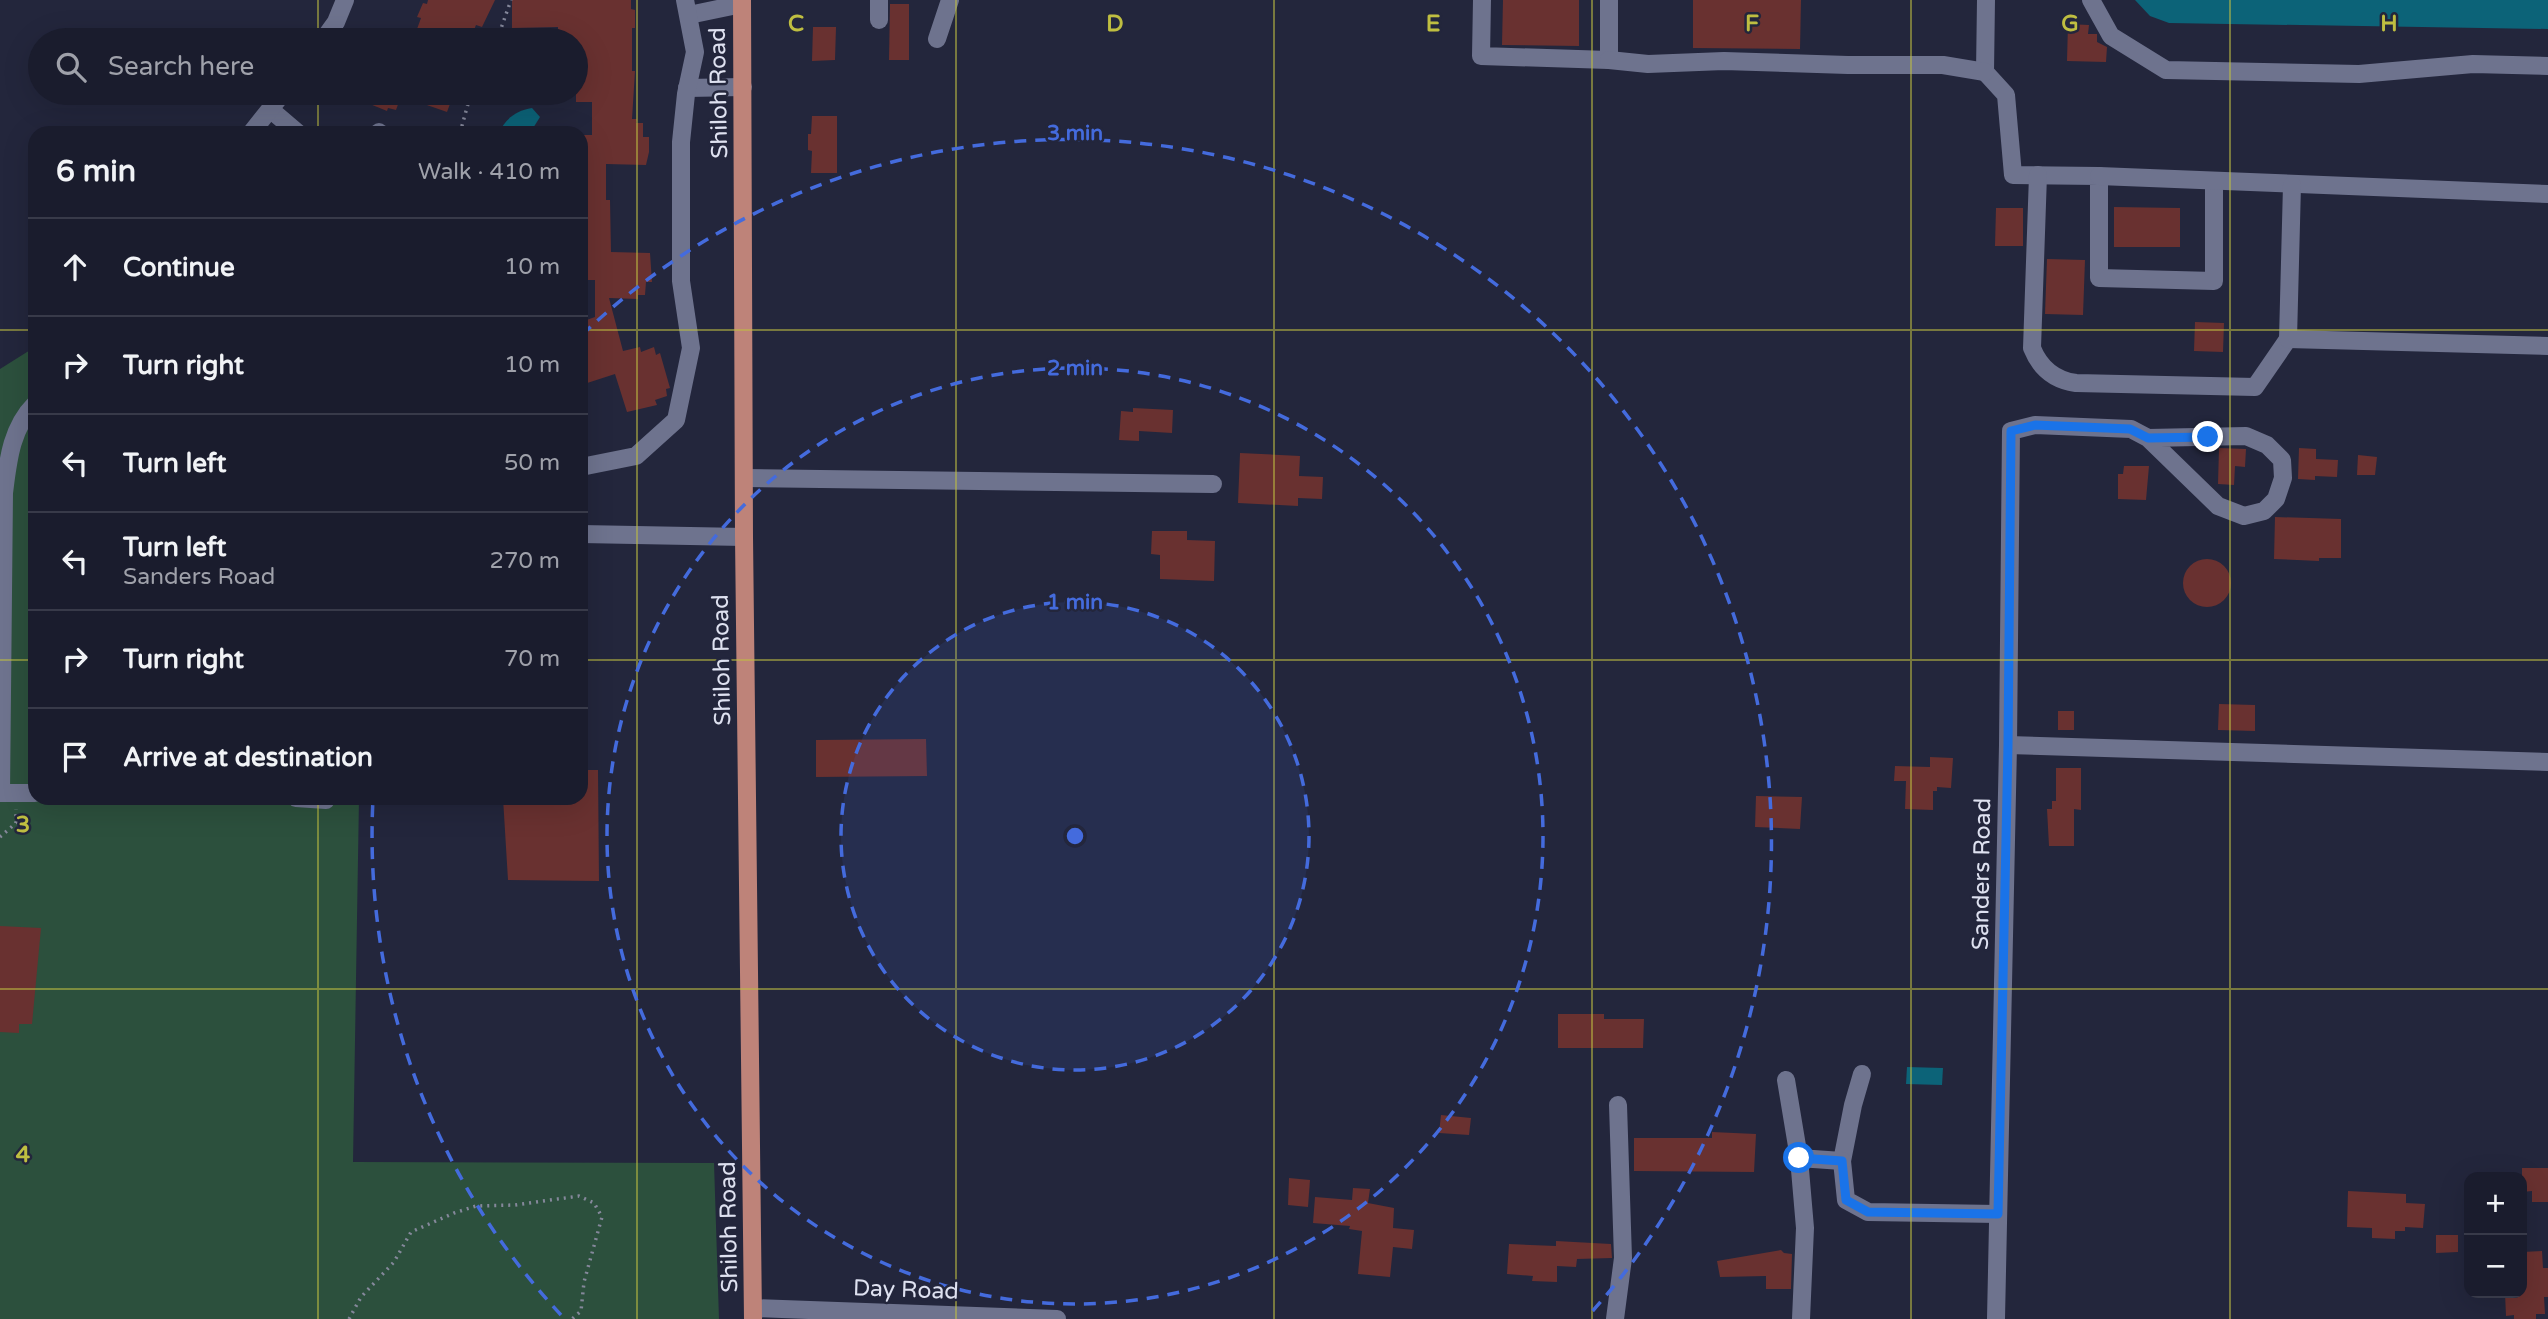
<!DOCTYPE html>
<meta charset="utf-8">
<style>
body{margin:0;font-family:"Varela Round",sans-serif;background:#232535;color:#f1f3f6}
.controls{position:absolute;right:21px;bottom:21px;display:grid;overflow:hidden;border-radius:14px;box-shadow:0 7px 28px #0002}
.controls button{width:63px;height:63px;display:grid;place-items:center;padding:0;border:0;border-bottom:2px solid #383a49;background:#1a1c2d;color:#f1f3f6;font:35px sans-serif}
.stop{position:absolute;width:21px;height:21px;margin:-16px;border:5px solid #1a73e8;border-radius:50%;background:#fff}
.stop.end{background:#1a73e8;border-color:#fff;box-shadow:0 2px 7px #0008}
.list{margin:0;padding:0;list-style:none}
h2{display:flex;justify-content:space-between;align-items:center;height:91px;margin:0;padding:0 28px;font-size:30px}
h2 small{font-size:23px;font-weight:400;color:#9fa1aa}
.list li{display:grid;grid-template-columns:46px 1fr auto;gap:21px;align-items:center;box-sizing:border-box;height:98px;padding:0 28px;border-top:2px solid #383a49}
.list b{display:block;font-size:26px;white-space:nowrap}
.list p{margin:0;font-size:23px;white-space:nowrap;color:#9fa1aa}
.list em{font-size:23px;font-style:normal;color:#9fa1aa}
.icon{flex:none;width:38px;height:38px;fill:none;stroke:currentColor;stroke-width:2;stroke-linecap:round;stroke-linejoin:round}
.map{position:relative;flex:none;width:2548px;height:1319px;overflow:hidden}
.search{position:absolute;background:#1a1c2d;box-shadow:0 7px 28px #0002;left:28px;top:28px;width:560px;height:77px;display:flex;align-items:center;gap:18px;box-sizing:border-box;padding:0 24px;border-radius:38px;color:#9fa1aa;font-size:26px}
.panel{position:absolute;background:#1a1c2d;box-shadow:0 7px 28px #0002;left:28px;top:126px;width:560px;height:679px;border-radius:21px}
.map>svg:first-child{display:block}
</style>
<div class="map">
<svg width="2548" height="1319" viewBox="0 0 2548 1319">
<rect width="100%" height="100%" fill="#23263c"/>
<path fill="#2c503d" d="M35,347V798H359L353,1162L714,1163L719,1319H0V369Z"/>
<g fill="#0c6378">
<path d="M2135,0H2548V29L2169,23L2150,16Z"/>
<path d="M532,108L540,117L530,133H498C507,118 515,111 532,108Z"/>
<path d="M1907,1067L1943,1068L1942,1085L1906,1084Z"/>
</g>
<g fill="#693130">
<path d="M428,0H495L482,27L476,25L470,40H413L421,18L417,17L423,3L427,4Z"/>
<path d="M512,0H631V9L635,10V28H632V71H635L632,119H637L636,123H643V137H649V152L646,165L606,164V200H610L611,252L650,253L652,282H646L645,295H638V299L609,298L623,351L640,347L641,352L654,347L656,355L660,353L670,388L666,389L667,396L655,400L657,405L627,412L615,374L581,385V322L595,317V280H581V135H592V102H576V40H558V27L512,28Z"/>
<path d="M1503,0H1579V46L1502,45Z"/>
<path d="M1693,0H1801L1800,49L1693,48Z"/>
<path d="M890,4H909V60H889Z"/>
<path d="M2068,24L2089,25L2088,34H2097V42L2107,47L2106,62L2067,61Z"/>
<path d="M813,27H836L835,60L812,61Z"/>
<path d="M343,93H454L447,112L401,96L396,110L388,108L387,111Z"/>
<path d="M812,116H837V173H811L812,151L808,150V134H811Z"/>
<path d="M2114,207L2180,208V247H2114Z"/>
<path d="M1996,208H2023V246H1995Z"/>
<path d="M2047,259L2085,260L2083,315L2045,314Z"/>
<path d="M2195,322L2224,323L2223,352L2194,351Z"/>
<path d="M1133,408L1173,410L1172,433L1139,431V441L1119,440L1121,411L1133,412Z"/>
<path d="M2219,448L2246,449L2245,467L2235,466L2234,485L2218,484Z"/>
<path d="M2299,448L2316,449V459L2338,460L2337,477L2315,476V480L2298,479Z"/>
<path d="M1240,453L1300,456L1299,476L1323,477L1322,499L1298,498V506L1238,503Z"/>
<path d="M2358,455L2377,457L2375,475H2357Z"/>
<path d="M2124,466H2149L2146,500L2118,499V474H2123Z"/>
<path d="M2275,517L2341,519V558H2319V561L2274,559Z"/>
<path d="M1152,531H1187V540L1215,541L1214,581L1160,579V555L1151,554Z"/>
<circle cx="2207" cy="583" r="24"/>
<path d="M2219,704L2255,705V731L2218,730Z"/>
<rect x="2058" y="711" width="16" height="19"/>
<path d="M926,739L927,776L816,777V740Z"/>
<path d="M1930,757L1953,758L1951,788L1937,787V791H1933V810L1905,809L1906,781H1894L1895,766L1930,767Z"/>
<path d="M2056,768H2081V810L2074,809V846H2049L2047,809H2052V801H2056Z"/>
<path d="M581,770H598L599,881L508,880L503,798H581Z"/>
<path d="M1756,796L1802,797L1800,829L1755,827Z"/>
<path d="M0,926L41,928L32,1024H19V1033L0,1032Z"/>
<path d="M1558,1014H1604V1019H1644L1643,1048H1558Z"/>
<path d="M1441,1115L1471,1118L1469,1135L1439,1133Z"/>
<path d="M1712,1132L1756,1134L1754,1172L1634,1171V1138H1712Z"/>
<path d="M2522,1168H2548V1202H2532V1191L2522,1192Z"/>
<path d="M1289,1178L1310,1180L1308,1207L1288,1205Z"/>
<path d="M1353,1188L1370,1189L1368,1203L1394,1208L1393,1228L1414,1230L1412,1249L1393,1247L1390,1277L1358,1274L1362,1231L1349,1229L1350,1226L1313,1223L1315,1197L1352,1200Z"/>
<path d="M2348,1191L2406,1194V1203L2425,1204L2423,1228L2405,1227V1231H2395V1239L2372,1238V1228L2347,1227Z"/>
<path d="M2436,1235H2458V1252L2436,1253Z"/>
<path d="M1556,1241L1611,1244L1612,1258L1577,1259L1576,1267L1557,1266V1282L1532,1281L1533,1276L1507,1274L1509,1244L1556,1246Z"/>
<path d="M1781,1250L1784,1253L1792,1254L1791,1289H1766V1276L1720,1277L1717,1261Z"/>
<path d="M2542,1251L2543,1268H2548V1297H2544L2545,1314H2536V1319H2514V1315L2506,1316L2505,1293H2522V1252Z"/>
</g>
<g fill="none" stroke-linecap="round" stroke-linejoin="round">
<g stroke="#85889b" stroke-width="3.5" stroke-dasharray="2 5" stroke-linecap="butt">
<path d="M497,40L511,0"/>
<path d="M460,133L471,93"/>
<path d="M0,837L16,823V809"/>
<path d="M349,1319L361,1297L394,1262L411,1232L454,1213L476,1206L515,1205L579,1196L594,1203L602,1217L584,1282L581,1311L572,1319"/>
</g>
<g stroke="#6e738e" stroke-width="18">
<path d="M879,0V20"/>
<path d="M1482,0L1481,56L1609,60V0"/>
<path d="M1986,0L1985,72L2006,95L2013,175L2099,176V278L2214,281V181"/>
<path d="M2091,0L2111,36L2166,70L2359,74L2473,64L2548,66"/>
<path d="M689,15L742,4"/>
<path d="M937,39L950,0"/>
<path d="M323,40L336,22L345,0"/>
<path d="M1609,60L1648,64L1724,61L1848,65H1943L1985,72"/>
<path d="M687,88L743,87"/>
<path d="M271,110L298,133"/>
<path d="M251,133L283,93"/>
<path d="M379,133V132"/>
<path d="M2038,175L2032,348C2040,368 2054,380 2076,383L2255,387L2288,339"/>
<path d="M2099,176L2548,194"/>
<path d="M2292,185L2288,339L2548,346"/>
<path d="M35,404C11,428 8,461 4,493L1,793H35"/>
<path d="M581,467L636,456L676,420L691,348L681,281V142L686,94L695,52L685,0"/>
<path d="M744,478L1213,484"/>
<path d="M581,534L744,537"/>
<path d="M2008,745L2548,762"/>
<path d="M296,798L326,800V798"/>
<path d="M1862,1074L1853,1105L1842,1161L1846,1200L1868,1212L1998,1214"/>
<path d="M1786,1080L1799,1158L1842,1161"/>
<path d="M1799,1158L1805,1228L1801,1319"/>
<path d="M753,1308L1057,1319"/>
<path d="M1615,1319L1623,1258L1618,1105"/>
<path d="M1996,1319L2008,745L2011,431L2035,425L2131,429L2148,438L2218,506L2244,516L2264,511L2276,499L2283,478L2282,460L2267,445L2246,436L2148,438"/>
</g>
<path stroke="#be8379" stroke-width="18" d="M742,0L744,537L753,1319"/>
</g>
<g fill="none" stroke-linecap="round" stroke-linejoin="round">
<path stroke="#1a73e8" stroke-width="9" d="M1799,1158L1842,1161L1846,1200L1868,1212L1998,1214L2008,745L2011,431L2035,425L2130,429L2148,438L2208,437"/>
</g>
<path fill="none" stroke="#bfbe41" stroke-width="2" stroke-opacity="0.55" d="M318,0V40M637,0V1319M956,0V1319M1274,0V1319M1592,0V1319M1911,0V1319M2230,0V1319M318,93V133M0,330H35M581,330H2548M0,660H35M581,660H2548M318,798V1319M0,989H2548"/>
<circle cx="1075" cy="836" r="234" fill="#446bdd" fill-opacity=".12"/>
<g fill="none" stroke="#446bdd" stroke-width="3.5" stroke-dasharray="12 9">
<circle cx="1075" cy="836" r="234"/>
<circle cx="1075" cy="836" r="468"/>
<path d="M561 1315A703 703 0 0 1 373 799M582 335A703 703 0 0 1 1589 1315"/>
</g>
<g text-anchor="middle" stroke-width="5" stroke-linejoin="round" paint-order="stroke">
<g font-size="23" fill="#dee1f0" stroke="#23263c">
<text transform="translate(718 93) rotate(-91)" y="8">Shiloh Road</text>
<text transform="translate(721 660) rotate(-91)" y="8">Shiloh Road</text>
<text transform="translate(1981 874) rotate(-89)" y="8">Sanders Road</text>
<text transform="translate(728 1227) rotate(-91)" y="8">Shiloh Road</text>
<text transform="translate(906 1289) rotate(2)" y="8">Day Road</text>
</g>
</g>
<g font-size="23" text-anchor="middle" font-weight="bold" fill="#bfbe41" stroke="#23263c" stroke-width="5" stroke-linejoin="round" paint-order="stroke">
<text x="796" y="31">C</text>
<text x="1115" y="31">D</text>
<text x="1433" y="31">E</text>
<text x="1752" y="31">F</text>
<text x="2070" y="31">G</text>
<text x="2389" y="31">H</text>
<text x="23" y="832">3</text>
<text x="23" y="1162">4</text>
</g>
<circle cx="1075" cy="836" r="10" fill="#446bdd" stroke="#23263c" stroke-width="3.5"/>
<g font-size="21" text-anchor="middle" font-weight="bold" fill="#446bdd" stroke="#23263c" stroke-width="5" stroke-linejoin="round" paint-order="stroke">
<text x="1075" y="140">3 min</text>
<text x="1075" y="375">2 min</text>
<text x="1075" y="609">1 min</text>
</g>
</svg>
<div class="controls">
<button>+</button>
<button>−</button>
</div>
<div class="stop" style="left:1799px;top:1158px"></div>
<div class="stop end" style="left:2208px;top:437px"></div>
<div class="search"><svg class="icon" aria-label="search" viewBox="0 0 24 24"><circle cx="10" cy="10" r="6"/><path d="M15 15l6 6"/></svg>Search here</div>
<section class="panel">
<h2>6 min<small>Walk · 410 m</small></h2>
<ul class="list">
<li><svg class="icon" aria-label="ahead" viewBox="0 0 24 24"><path d="M12 20V5M6 11l6-6 6 6"/></svg><div><b>Continue</b></div><em>10 m</em></li>
<li><svg class="icon" aria-label="right" viewBox="0 0 24 24"><path d="M7 20v-9h11M14 6l5 5-5 5"/></svg><div><b>Turn right</b></div><em>10 m</em></li>
<li><svg class="icon" aria-label="left" viewBox="0 0 24 24"><path d="M17 20v-9H6M10 6l-5 5 5 5"/></svg><div><b>Turn left</b></div><em>50 m</em></li>
<li><svg class="icon" aria-label="left" viewBox="0 0 24 24"><path d="M17 20v-9H6M10 6l-5 5 5 5"/></svg><div><b>Turn left</b><p>Sanders Road</p></div><em>270 m</em></li>
<li><svg class="icon" aria-label="right" viewBox="0 0 24 24"><path d="M7 20v-9h11M14 6l5 5-5 5"/></svg><div><b>Turn right</b></div><em>70 m</em></li>
<li><svg class="icon" aria-label="arrive" viewBox="0 0 24 24"><path d="M6 21V4h12l-3 4 3 4H6"/></svg><div><b>Arrive at destination</b></div></li>
</ul>
</section>
</div>
